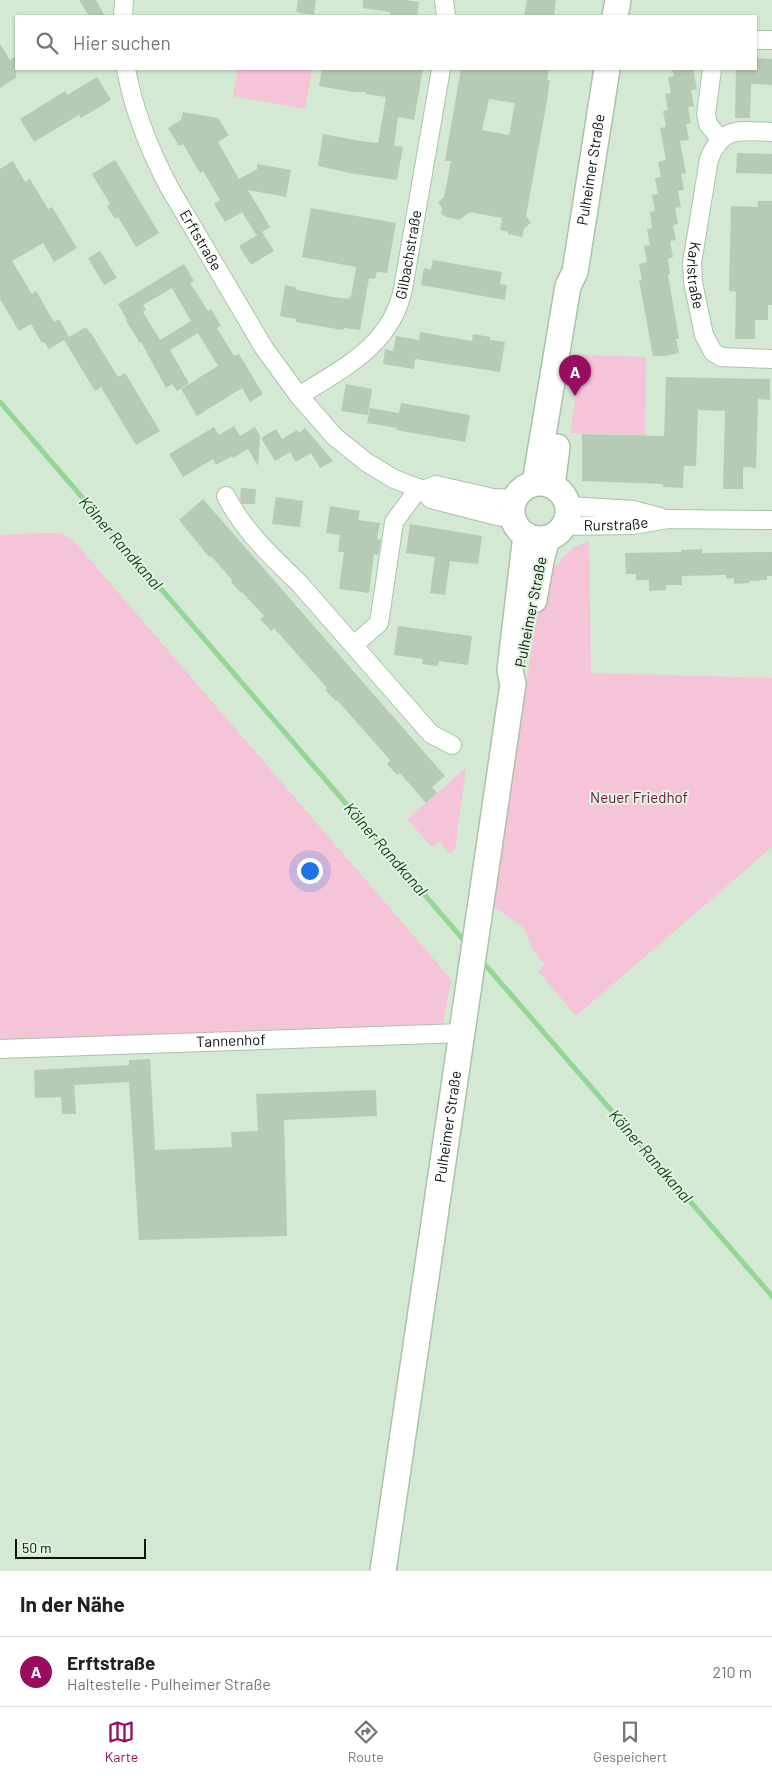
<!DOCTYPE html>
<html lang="de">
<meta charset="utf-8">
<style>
body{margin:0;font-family:Barlow,sans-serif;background:#f2f2f2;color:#222}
.scale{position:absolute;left:15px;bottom:12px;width:131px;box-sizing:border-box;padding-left:5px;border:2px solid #0c130c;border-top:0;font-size:14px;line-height:18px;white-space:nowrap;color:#0c130c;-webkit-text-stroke:4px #e0f6e0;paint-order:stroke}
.you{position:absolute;left:309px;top:870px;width:18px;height:18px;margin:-12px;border:4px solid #fff;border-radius:50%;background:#1a73e8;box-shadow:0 0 0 8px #1a73e833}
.badge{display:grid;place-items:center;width:32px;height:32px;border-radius:50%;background:#990d60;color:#fff;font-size:16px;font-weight:700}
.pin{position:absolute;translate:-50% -41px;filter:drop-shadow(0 1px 2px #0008)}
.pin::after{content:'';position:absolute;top:26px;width:18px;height:15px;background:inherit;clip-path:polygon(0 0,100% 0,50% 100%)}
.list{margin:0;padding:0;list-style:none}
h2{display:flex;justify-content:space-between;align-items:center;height:65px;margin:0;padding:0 20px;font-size:21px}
h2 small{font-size:16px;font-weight:400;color:#767676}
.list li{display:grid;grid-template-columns:32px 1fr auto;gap:15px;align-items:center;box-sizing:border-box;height:70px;padding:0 20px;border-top:1px solid #e0e0e0}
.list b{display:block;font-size:19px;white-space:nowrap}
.list p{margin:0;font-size:16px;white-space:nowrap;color:#767676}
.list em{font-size:16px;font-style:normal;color:#767676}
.icon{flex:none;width:28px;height:28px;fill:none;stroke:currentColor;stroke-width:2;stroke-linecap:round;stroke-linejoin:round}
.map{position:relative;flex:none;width:772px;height:1571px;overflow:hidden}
.search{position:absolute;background:#fff;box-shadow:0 1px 4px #0004;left:15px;right:15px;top:15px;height:55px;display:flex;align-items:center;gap:12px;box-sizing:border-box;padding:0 18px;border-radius:0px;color:#767676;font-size:19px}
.sheet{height:135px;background:#fff}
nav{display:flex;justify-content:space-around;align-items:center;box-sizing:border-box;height:70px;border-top:1px solid #e0e0e0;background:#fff;font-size:14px;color:#767676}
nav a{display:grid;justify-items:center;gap:2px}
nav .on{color:#990d60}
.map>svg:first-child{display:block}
</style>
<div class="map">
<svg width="772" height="1571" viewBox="0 0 772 1571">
<rect width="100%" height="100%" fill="#d3e9d3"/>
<g fill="#f5c4d8">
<path d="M238,69H312L305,109L233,96Z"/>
<path d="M582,355L646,357L645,435L570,433Z"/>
<path d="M41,533H61L73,540L438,964L451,980L443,1024L436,1027L0,1042V535Z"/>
<path d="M589,541L591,673L772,678V847L576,1016L538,971L545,965L533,950L524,928L494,907L493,894L512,753L528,672L545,564L558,565C565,552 575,546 589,541Z"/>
<path d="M466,768L455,849L450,854L439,841L432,847L407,819Z"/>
</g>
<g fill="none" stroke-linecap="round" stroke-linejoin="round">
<g stroke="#93d695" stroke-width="5">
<path d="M0,402L467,944"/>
<path d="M481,960L772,1296"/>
</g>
</g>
<g fill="#b6cbb6" fill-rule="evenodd">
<path d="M79,0H96L105,16H89Z"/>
<path d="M298,0H316L314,15L296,12Z"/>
<path d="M363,0H406L419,2L417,16H390V12L363,8Z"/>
<path d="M527,0H556L554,16H524Z"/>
<path d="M0,44L10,60L16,56V78L0,88Z"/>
<path d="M756,58L772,59V85L751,84L750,118H735L736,69H756Z"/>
<path d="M322,69H423L414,120L398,117L394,146L403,147L397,180L355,174L318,166L323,134L360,141L378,143L386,97L366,94V92H352L319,86Z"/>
<path d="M461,69H549L547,80H550L547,101L526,216L531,223L524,228L522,237L508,234V232L500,230L502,218L470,212L459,220L447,217L441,214L442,208L438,202L444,197L451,161H445ZM489,99L515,103L509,135L482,130Z"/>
<path d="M672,69H693L697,89L691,90L694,106L688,107L691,123L686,124L689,140L680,141L686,173L681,174L684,190L678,191L681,207L675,208L678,224L673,225L676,240L670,241L673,257L668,259L670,274L668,275L679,339H676L679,353L665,356H653L639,280H642L639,264L647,262L644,246L650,245L647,229L652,228L650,212L655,211L652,195L658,194L655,178L661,177L658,162L666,160L660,128L666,127L663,111L668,110L665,94L671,93L668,77L674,76Z"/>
<path d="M97,77L111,100L81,118L79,115L34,142L20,119L65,91L67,95Z"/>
<path d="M183,112L218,118L229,135L218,142L239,179L257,169V164L291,170L286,197L248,190L270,227L262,232L274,251L251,265L239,246L259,234L256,235L242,212L225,222L214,204L220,200L203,171L200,173L183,144L179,146L168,128L181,120Z"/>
<path d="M737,153L772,154V174L736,173Z"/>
<path d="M115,160L159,233L136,247L118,217L115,219L107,206L110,204L92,174Z"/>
<path d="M13,161L25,182L30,179L48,209L52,207L77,248L54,262L43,243L12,261L32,294L36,291L54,322L59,319L69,337L86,327L90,333H91L118,377L125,373L160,431L136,445L101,387L95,391L64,340L49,349L44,342L42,343L31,324L19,331L0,299V169Z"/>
<path d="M758,201H772V305H768V320H755V339H735L736,292L729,291L731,206L758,207Z"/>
<path d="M311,208L396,223L387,273L377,272L375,279L369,278L360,330L344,328L343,330L296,322V319L280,316L285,285L295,287L297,290L333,297L349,299V296L351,297L356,267L302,257Z"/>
<path d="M100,251L117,278L104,285L88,258Z"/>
<path d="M433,260L502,272L500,284L507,285L505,300L421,285L424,268L431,269Z"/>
<path d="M184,264L194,281L190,283L208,311L211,309L221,326L217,328L234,356L239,354L263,394L250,402L242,388L197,416L181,389L218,366L198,333L170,350L189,383L177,391L172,384L166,388L141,342L140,343L126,321L127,320L118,304ZM172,288L191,321L160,340L143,312L146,310L143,305Z"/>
<path d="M420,332L472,341L473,334L490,337V340L505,342L500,372L415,359L414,369L383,364L385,349L393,351L396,336L419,340Z"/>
<path d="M666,377L770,379V400L758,399L756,468L743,467V489H723L725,411L698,410L696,466H684L683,488L663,487V484L582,481V434L664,436Z"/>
<path d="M346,384L372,389L368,415L341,411Z"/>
<path d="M401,403L470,415L465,442L396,430L397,428L367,423L370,408L399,413Z"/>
<path d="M234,426L240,436L255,427L260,436L258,466L248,449L233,458L232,456L216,465L213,459L183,477L169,454L214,427L219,435Z"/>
<path d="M305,428L333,461L320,468L311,453L296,462L290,452L275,461L261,438L276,429L282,439L297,430L299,433Z"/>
<path d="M241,488L256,489L255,504H242L240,499Z"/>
<path d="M276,497L303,501L300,527L272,524Z"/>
<path d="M203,499L445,776L432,787L437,793L426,803L400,773L397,775L387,764L390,760L337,700L336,701L325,690L327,688L274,628L271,631L266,625L260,619L264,616L242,592L241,593L231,582L232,580L211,556L209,557L179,520Z"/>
<path d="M330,506L360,511L358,520L380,523L377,539L381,540L378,555L374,554L369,593L339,589L344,552H338L340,535L326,533Z"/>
<path d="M410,524L482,536L478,564L450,561L445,595L430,593L435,557L406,553Z"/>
<path d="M702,549V553L772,552V576H767V580L750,581V583L734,584V578L726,579V575L682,576V585H666V590L649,591V580H636V574H626L625,553L681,552V550Z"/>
<path d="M398,626L472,636L468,665L439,661L438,666L422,664L423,659L394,655Z"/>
<path d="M150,1059L155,1150L232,1147L231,1132L258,1131L256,1094L376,1090L377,1116L284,1120L287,1236L139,1240L129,1082L74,1085L76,1114H62L61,1097L35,1098L34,1070L129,1065V1060Z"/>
</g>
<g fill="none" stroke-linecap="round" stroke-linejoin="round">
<g stroke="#acc1ac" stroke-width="20">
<g id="street">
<path d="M444,0L446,16"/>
<path d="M123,16L124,0"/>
<path d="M756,40H772"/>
<path id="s1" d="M126,69C134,112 149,149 169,187L264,348L299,396L335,437L366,462L394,479L423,490L431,499L497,516L513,518"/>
<path d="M712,69L706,114L708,124L720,139"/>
<path id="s2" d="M772,132C740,131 723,125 709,159L692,263L693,282L704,335L713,352L721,357L772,359"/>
<path id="s3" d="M299,396C344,367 391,346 403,289L441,69"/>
<path d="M423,490L436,485L493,498L515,499"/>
<path d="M226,496C243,530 272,557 299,583L431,734L452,745"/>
<path d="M568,506L633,510L660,517"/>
<path id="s4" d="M564,526L632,525L668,519L772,520"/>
<path d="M354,645L379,623L394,522L419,488"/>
<path id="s5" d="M0,1049L462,1033"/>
</g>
</g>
<g stroke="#acc1ac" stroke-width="28">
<g id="secondary">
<path d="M615,16L618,0"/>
<circle cx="540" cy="511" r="28"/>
<path id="s6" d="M535,483L568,286L575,272L607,69"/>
<path d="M552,485L557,447"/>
<path d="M534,600L541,561L547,538"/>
<path id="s7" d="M383,1571L513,684L510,670L526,535"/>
</g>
</g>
<use href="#street" stroke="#fff" stroke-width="18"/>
<use href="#secondary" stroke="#fff" stroke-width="25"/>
</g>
<g text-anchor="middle" stroke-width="4" stroke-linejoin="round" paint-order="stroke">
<g font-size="15" fill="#0c130c" stroke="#e0f6e0">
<text dy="5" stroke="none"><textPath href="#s6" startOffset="319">Pulheimer Straße</textPath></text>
<text dy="5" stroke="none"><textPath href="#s1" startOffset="188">Erftstraße</textPath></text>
<text dy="5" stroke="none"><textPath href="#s3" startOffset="189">Gilbachstraße</textPath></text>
<text dy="5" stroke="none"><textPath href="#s2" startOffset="194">Karlstraße</textPath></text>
<text dy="5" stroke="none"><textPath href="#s4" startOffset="52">Rurstraße</textPath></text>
<text transform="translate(531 612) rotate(-79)" y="5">Pulheimer Straße</text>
<text dy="5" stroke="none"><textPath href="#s5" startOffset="231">Tannenhof</textPath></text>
<text dy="5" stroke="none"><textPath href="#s7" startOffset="449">Pulheimer Straße</textPath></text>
</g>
<g font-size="15" fill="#740f49" stroke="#e0f6e0">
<text x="639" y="803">Neuer Friedhof</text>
</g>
<g font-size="16" font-style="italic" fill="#144218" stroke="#e0f6e0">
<text transform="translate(121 543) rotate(49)" y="6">Kölner Randkanal</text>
<text transform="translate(386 849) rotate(49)" y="6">Kölner Randkanal</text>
<text transform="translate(651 1156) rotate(49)" y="6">Kölner Randkanal</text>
</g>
</g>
</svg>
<div class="scale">50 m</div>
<div class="you"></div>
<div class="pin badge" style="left:575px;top:396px">A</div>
<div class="search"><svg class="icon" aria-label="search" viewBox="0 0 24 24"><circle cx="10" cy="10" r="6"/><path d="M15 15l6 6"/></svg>Hier suchen</div>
</div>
<section class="sheet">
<h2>In der Nähe<small></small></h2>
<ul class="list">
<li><span class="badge">A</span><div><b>Erftstraße</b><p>Haltestelle · Pulheimer Straße</p></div><em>210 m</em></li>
</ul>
</section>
<nav>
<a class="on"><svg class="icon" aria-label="map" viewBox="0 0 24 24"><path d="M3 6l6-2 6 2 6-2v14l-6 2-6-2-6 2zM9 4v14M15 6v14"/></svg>Karte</a>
<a><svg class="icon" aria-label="directions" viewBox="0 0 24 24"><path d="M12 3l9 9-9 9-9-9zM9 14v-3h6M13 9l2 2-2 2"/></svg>Route</a>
<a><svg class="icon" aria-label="saved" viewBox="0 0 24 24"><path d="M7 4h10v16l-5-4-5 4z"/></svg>Gespeichert</a>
</nav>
